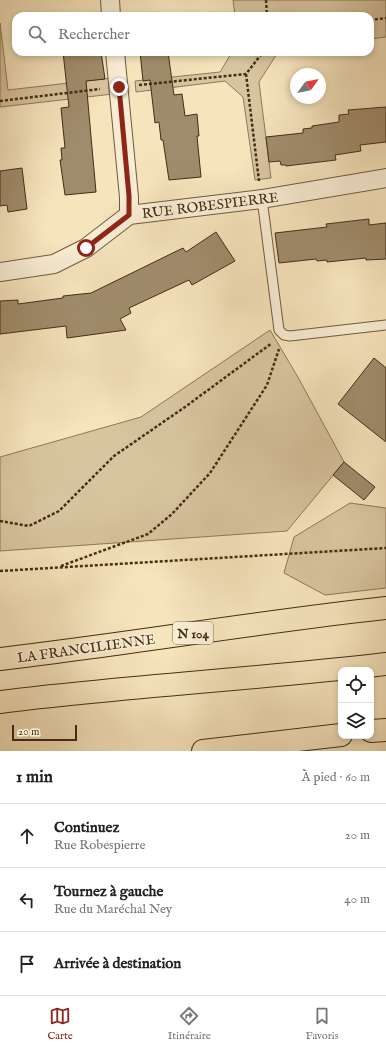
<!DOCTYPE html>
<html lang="fr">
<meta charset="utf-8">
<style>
body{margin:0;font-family:"IM FELL English",serif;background:#f2f2f2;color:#222}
.controls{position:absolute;right:12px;bottom:12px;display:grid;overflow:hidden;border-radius:8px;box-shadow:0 2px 6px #0003}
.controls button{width:36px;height:36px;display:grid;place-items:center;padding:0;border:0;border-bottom:1px solid #e0e0e0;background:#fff;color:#222;font:20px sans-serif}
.compass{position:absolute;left:290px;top:68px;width:36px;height:36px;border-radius:50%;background:#fff;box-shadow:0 2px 6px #0003;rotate:57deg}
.scale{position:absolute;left:12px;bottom:10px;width:65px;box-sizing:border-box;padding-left:4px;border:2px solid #432d15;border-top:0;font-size:11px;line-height:14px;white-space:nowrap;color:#432d15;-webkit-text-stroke:3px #f9edd4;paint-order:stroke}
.stop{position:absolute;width:12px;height:12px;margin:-9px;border:3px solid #8f2418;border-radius:50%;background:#fff}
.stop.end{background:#8f2418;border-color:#fff;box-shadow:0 1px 4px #0008}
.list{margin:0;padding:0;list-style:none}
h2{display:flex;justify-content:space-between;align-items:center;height:52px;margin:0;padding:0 16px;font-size:17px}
h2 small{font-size:13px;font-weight:400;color:#767676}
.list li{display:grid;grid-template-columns:26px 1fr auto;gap:12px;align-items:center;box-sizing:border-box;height:64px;padding:0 16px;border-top:1px solid #e0e0e0}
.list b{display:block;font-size:15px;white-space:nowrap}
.list p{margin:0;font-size:13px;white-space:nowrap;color:#767676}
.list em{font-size:13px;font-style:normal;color:#767676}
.icon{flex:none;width:22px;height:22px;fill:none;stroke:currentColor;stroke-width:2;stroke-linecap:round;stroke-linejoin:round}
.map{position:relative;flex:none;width:386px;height:751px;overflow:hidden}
.search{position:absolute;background:#fff;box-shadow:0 2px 6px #0003;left:12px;right:12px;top:12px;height:44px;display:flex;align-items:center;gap:10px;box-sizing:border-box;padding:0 14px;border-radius:12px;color:#767676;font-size:15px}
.sheet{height:244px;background:#fff}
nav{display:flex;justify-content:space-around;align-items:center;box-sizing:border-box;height:56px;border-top:1px solid #e0e0e0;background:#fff;font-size:11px;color:#767676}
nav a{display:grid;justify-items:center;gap:2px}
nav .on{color:#8f2418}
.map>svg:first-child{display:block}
</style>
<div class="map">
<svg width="386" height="751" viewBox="0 0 386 751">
<rect width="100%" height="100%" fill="#f6e4bd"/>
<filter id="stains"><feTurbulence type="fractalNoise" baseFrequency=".005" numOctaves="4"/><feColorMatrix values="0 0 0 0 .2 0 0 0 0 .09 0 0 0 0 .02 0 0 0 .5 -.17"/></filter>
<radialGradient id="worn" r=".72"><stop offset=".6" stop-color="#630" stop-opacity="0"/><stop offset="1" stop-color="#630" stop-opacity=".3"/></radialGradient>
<g fill="#d8c5a0" stroke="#8e795a">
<path d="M233,0H386V37L370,39V16H235Z"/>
<path d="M0,23L8,90L112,78L113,94L0,107Z"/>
<path d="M232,52H278L259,82L271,178L255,180L243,97L225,81L136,92L135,81L220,72Z"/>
<path d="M270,330L299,379L344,462L287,531L0,551V457L141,417Z"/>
<path d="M350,503L386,508V588L325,595L284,573L294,537Z"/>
</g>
<g fill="#a08c6c" stroke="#432d15">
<path d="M63,52H101L105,79L86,81L96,192L65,195L60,160H62L61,148H65L61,108L69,107Z"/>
<path d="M140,52H168L174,95L182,94L185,116L197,114L199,136H197L201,177L169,180L163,140H161L159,122L155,123L150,80L143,81Z"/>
<path d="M386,107V142L360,145L361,151L335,155L336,160L286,166V165H281L280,161L269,162L266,137L303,133V129L312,128V126L339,122V115L349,114L348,110Z"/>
<path d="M22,168L27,209L8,212L7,205L0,206V171Z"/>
<path d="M369,219V225L386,223V259L366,260V258L327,262V260L317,261L316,259L279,263L275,233L327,227L326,224Z"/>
<path d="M216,232L235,261L192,285L189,280L129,308L131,313L120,319L126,330L67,338L66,326L0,334V301L18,300V304L63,298V296L91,293L183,248L186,252Z"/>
<path d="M374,358L386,368V442L338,404Z"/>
<path d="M344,462L375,487L364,500L333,475Z"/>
</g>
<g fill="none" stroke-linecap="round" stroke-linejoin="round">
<g stroke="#705b3f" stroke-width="11">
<path id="lane" d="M262,199L279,330L284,335L290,336L386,325"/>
</g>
<g stroke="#705b3f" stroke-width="20">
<g id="street">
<path d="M110,0L111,16"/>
<path d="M115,52L129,197V215"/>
<path d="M0,272L54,264L86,248L129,215L262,199L386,178"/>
</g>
</g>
<g stroke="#432d15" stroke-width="24">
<g id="highway">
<path d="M0,659C129,644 257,622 386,608"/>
<path d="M0,702C128,686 258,679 386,664"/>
<path d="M371,731L386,730"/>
<path d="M203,751L341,735"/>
</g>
</g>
<g stroke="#432d15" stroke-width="2.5" stroke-dasharray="3 2" stroke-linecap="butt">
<path d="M266,0L267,16"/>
<path d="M370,20L386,18"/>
<path d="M246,74L259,181"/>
<path d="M139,85L246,74L263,52"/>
<path d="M0,101L100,89"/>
<path d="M0,521L29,526L59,511L114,456L185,407L272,343"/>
<path d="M61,566L148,534L172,514L210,473L267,385L279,349"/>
<path d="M0,571L386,548"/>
</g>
<use href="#lane" stroke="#f9edd4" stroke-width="9"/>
<use href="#street" stroke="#f9edd4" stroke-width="18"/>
<use href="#highway" stroke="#f6e4bd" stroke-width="22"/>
</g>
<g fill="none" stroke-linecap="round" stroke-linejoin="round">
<path stroke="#8f2418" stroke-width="5" d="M86,248L129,215V196L119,87"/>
</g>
<g text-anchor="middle" stroke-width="3.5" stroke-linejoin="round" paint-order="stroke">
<rect fill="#f9edd4" stroke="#7a674e" stroke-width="1" x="173" y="622" width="40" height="22" rx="3"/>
<g font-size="13" font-weight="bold" fill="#432d15">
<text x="193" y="638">N 104</text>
</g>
<g font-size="14" fill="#432d15" stroke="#f9edd4">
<text transform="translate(210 205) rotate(-7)" y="5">RUE ROBESPIERRE</text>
<text transform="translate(86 648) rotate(-8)" y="5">LA FRANCILIENNE</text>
</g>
</g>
<rect width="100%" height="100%" filter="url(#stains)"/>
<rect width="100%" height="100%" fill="url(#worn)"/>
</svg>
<div class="controls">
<button><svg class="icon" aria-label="locate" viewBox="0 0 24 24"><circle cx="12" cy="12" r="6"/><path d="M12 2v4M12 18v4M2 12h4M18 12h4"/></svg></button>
<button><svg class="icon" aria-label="layers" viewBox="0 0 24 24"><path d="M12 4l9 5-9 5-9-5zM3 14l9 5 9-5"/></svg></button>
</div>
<svg class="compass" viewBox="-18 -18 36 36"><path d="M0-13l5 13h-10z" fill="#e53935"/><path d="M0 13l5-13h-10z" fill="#767676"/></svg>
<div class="scale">20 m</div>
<div class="stop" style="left:86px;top:248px"></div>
<div class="stop end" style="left:119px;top:87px"></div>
<div class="search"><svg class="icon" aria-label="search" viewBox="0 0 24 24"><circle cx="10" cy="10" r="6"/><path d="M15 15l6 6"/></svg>Rechercher</div>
</div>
<section class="sheet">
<h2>1 min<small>À pied · 60 m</small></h2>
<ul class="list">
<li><svg class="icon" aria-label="ahead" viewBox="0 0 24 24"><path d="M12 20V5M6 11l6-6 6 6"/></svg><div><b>Continuez</b><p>Rue Robespierre</p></div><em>20 m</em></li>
<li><svg class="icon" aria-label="left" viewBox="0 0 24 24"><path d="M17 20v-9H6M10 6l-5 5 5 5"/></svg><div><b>Tournez à gauche</b><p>Rue du Maréchal Ney</p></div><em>40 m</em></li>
<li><svg class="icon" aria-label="arrive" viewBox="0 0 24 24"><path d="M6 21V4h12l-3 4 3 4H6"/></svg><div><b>Arrivée à destination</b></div></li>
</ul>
</section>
<nav>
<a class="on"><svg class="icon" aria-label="map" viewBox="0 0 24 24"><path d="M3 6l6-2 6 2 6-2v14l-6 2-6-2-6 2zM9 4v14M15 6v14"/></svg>Carte</a>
<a><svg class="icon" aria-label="directions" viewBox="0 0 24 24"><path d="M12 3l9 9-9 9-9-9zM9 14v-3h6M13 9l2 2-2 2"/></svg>Itinéraire</a>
<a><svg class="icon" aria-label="saved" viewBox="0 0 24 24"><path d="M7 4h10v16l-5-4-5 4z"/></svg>Favoris</a>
</nav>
